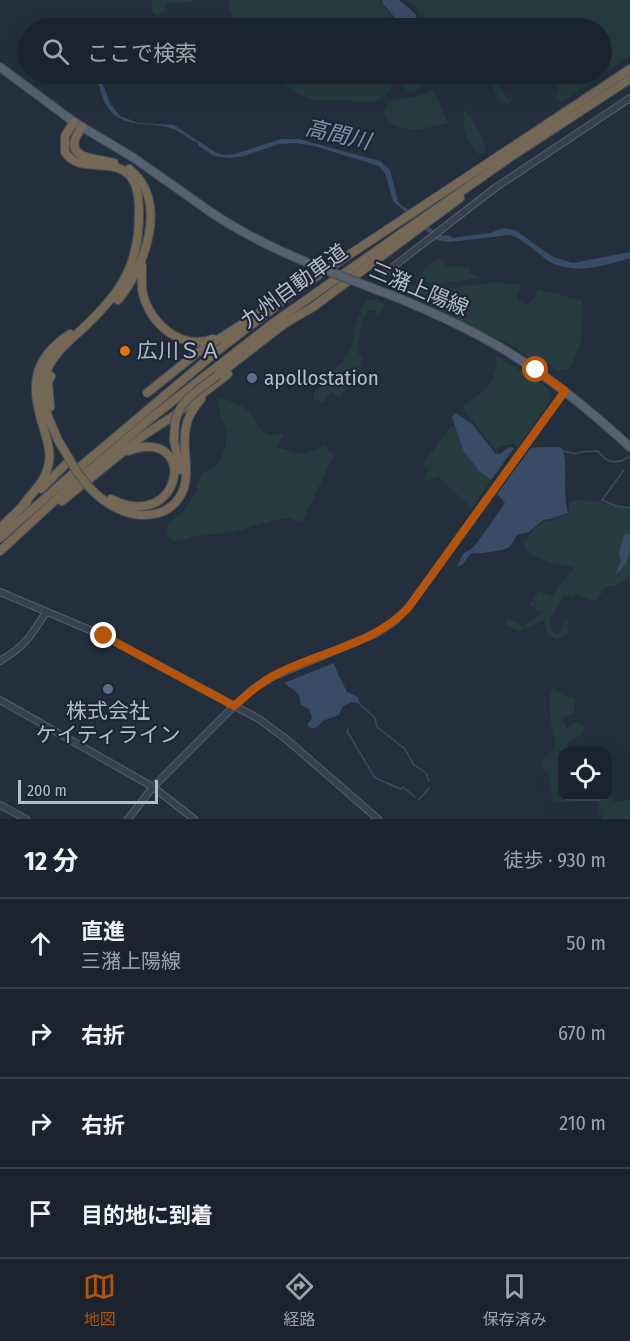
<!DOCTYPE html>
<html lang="ja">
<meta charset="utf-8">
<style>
body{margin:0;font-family:"Fira Sans Condensed","Noto Sans JP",sans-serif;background:#242b36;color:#f1f3f6}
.controls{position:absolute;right:18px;bottom:18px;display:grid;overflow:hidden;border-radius:12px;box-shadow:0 6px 24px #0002}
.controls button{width:54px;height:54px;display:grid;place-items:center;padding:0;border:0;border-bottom:2px solid #39404a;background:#1b232e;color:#f1f3f6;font:30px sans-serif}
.scale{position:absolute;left:18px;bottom:15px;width:140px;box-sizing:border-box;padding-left:6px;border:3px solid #b4bcc9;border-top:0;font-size:16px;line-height:21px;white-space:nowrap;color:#b4bcc9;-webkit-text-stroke:4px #1d2633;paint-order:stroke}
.stop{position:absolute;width:18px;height:18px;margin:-14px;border:4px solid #b45309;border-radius:50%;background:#fff}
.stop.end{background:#b45309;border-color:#fff;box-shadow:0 2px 6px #0008}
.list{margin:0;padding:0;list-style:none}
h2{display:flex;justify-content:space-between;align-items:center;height:78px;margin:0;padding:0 24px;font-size:26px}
h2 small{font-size:20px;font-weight:400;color:#a0a4aa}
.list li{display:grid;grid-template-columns:39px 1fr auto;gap:18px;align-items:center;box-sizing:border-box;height:90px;padding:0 24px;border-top:2px solid #39404a}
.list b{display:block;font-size:22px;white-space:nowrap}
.list p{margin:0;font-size:20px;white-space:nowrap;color:#a0a4aa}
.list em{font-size:20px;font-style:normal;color:#a0a4aa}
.icon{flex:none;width:33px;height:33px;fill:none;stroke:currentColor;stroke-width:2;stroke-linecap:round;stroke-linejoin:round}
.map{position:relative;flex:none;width:630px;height:819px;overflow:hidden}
.search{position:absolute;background:#1b232e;box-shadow:0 6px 24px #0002;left:18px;right:18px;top:18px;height:66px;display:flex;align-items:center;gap:15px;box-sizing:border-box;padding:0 21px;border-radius:33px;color:#a0a4aa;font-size:22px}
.sheet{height:438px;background:#1b232e}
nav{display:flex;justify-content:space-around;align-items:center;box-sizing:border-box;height:84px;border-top:2px solid #39404a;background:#1b232e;font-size:16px;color:#a0a4aa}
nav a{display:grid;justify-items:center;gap:3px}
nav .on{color:#b45309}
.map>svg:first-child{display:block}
</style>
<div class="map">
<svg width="630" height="819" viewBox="0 0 630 819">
<rect width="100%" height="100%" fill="#242f3e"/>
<g fill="#263c3f">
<path d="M152,0H193L191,2L168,3L165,11L157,16L152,12Z"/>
<path d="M228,0H379L391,16L392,28H236L229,10Z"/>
<path d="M407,0H630V56L564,100L558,101L556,98L558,87L532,74H602V28H415L420,17L418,8Z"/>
<path d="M216,74H393L395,75C388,108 368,101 341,100C332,99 322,102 313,100C301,97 292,88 280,84C264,78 241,78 225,82L218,78Z"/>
<path d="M405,74H441L426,81L415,92L407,91L400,84Z"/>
<path d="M486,74H493L510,103H501Z"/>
<path d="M433,90L448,123C426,128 397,138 384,113L389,103C404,97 419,98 433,90Z"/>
<path d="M464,110C473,120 488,140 484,153L479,154C466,143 462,127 464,110Z"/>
<path d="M440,258L447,266L468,267L470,270L469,272L478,278L433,284L417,279L427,266Z"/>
<path d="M497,282L521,285L516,298L525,305L531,302L538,290L582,300L581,341L571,368L558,371C551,366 546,360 538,356L531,359L515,347L432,308L422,296L417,293L402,291L410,284L418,285L439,290Z"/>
<path d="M377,299L385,305L380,313L377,314L374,310H369C359,321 361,337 357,351L362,358C359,373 351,387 339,397L331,392L324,402L314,400L313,394L349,353L352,345L356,325L362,308L368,300Z"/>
<path d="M497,356L541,383L550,391V401L517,448L513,443L495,449L463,409L464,405C486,391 496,384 497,356Z"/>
<path d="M218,398C232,400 246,406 254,418C258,424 259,431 266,433C271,436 279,434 285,433L276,447L302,454L325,446L334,455L302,522L288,518L270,521L234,532L190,537L180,541H173L167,535L168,523L185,510L196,491L202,472C225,470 224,447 228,430L221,417Z"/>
<path d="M455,426L462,448L478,470L491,480L472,509L438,476L429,481L425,479L429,469L423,463L451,427Z"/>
<path d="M576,500L597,501L630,510V574C625,583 616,586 605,587L598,599L593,601L584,598L577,593L572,597L565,595L550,619L552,631L557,634L561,632L565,620L569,622L568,633L562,638L556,639L548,634L544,620L519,632L506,624L509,618L523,627L542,613L529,605L539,591L552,596L574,568C558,563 528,562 523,541L543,521H550L569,513V503Z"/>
<path d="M553,688L564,696L574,698L575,708L573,714L562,717L567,729L575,722L584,725C583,738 577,736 567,742V751L562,752V796H608V792L615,802L630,800V819H602V814L597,815L596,813L598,805L595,801L589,799L573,802H553L548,772L541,768V763L549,753L556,749C553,729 545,706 553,688Z"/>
</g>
<g fill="#394c67">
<path d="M382,0H399C404,5 415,12 417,17L413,20L409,28H396V19L383,4Z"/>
<path d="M96,74H99L110,103L120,116L138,123L174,125L215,152L222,155L235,154L281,139H299L380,161L390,170L398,202L439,235L451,236L452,238L490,233L504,228L515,230L553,257L573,263L630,252V258C604,266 572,276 547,260C535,251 525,241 511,235L449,242L437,240L393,201L386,175L379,166L314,146L296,143L279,144L244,156L228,158L214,156L199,146L197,142C190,141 182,132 174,129C147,120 115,132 102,96C99,88 99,81 96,74Z"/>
<path d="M456,413L473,425L495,453L500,454L509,447L514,448L491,480L479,471L463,450L452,417Z"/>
<path d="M539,447H560L563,449C568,470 562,493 568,513L551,519L543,520L529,532L517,535C514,539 513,544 509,547C502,552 478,553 470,554L463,564L457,567L463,554L474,547L505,503L497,494L531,448Z"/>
<path d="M624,534H630C630,554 630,563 615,575L621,561L619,554Z"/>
<path d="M334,663C337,673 342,681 347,692L358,697L360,704L352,702L343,706L339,715L325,720L315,728H310L307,725L312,718L309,709L301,705L299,694L284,683Z"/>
</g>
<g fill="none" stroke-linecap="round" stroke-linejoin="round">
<g stroke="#394c67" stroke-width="1.5">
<path d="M564,451L576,454L579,452L598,451C606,463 616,465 629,457"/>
<path d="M624,470L602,500L616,506L630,508"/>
<path d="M360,704L375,718L377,727L405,749L414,765L426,773L429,781"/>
<path d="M348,729L347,731L375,778L401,789L403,787L415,797"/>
<path d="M419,800L429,788"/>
</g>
<g stroke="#565f6c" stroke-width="8">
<g id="tertiary">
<path d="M385,273L495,188L630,98"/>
<path d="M0,592L104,636L259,719L286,739L378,819"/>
<path d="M0,661C24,647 32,635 46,612"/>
<path d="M0,700L153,787L194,819"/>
<path d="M0,805L26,819"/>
<path d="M128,819L153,787L234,706L253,689L272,677L377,633L395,621L408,608L565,391"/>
</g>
</g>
<g stroke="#414a57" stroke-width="10">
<g id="primary">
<path d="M0,67L74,122L134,158L195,201"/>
<path d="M401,299C438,315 474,331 508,352C552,379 592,412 630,447"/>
</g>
</g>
<g stroke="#434c59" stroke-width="10">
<g id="motorway">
<path d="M82,127C59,158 92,158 114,163"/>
<path d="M142,266C142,275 141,285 143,294C150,324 182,351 213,339"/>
<path d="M118,300C145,267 170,200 129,169"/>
<path d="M218,375L284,324L313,307L460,198"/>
<path d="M147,393L197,353L261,312"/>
<path d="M50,407L48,382L51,376"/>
<path d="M175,423L174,440L180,470"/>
<path d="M58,440C50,421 38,400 44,379C49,359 64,345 79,332C117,297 139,270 139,215C139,203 139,186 130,176C113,156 79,175 65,152V136L74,122"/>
<path d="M89,487C102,501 121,514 141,515C154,515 165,513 175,503C196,480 180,454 186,427C188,416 194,407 201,399"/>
<path d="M41,489L66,464"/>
<path d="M111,499C183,535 200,425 128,451"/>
<path d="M62,501L144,435L172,417L228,374"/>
<path d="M23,505C32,493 45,481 48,467C52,453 47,440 43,426C30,386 32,359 70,334"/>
<path d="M0,528L27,502"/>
<path d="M0,538L87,461L221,348L305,284L630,69"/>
<path d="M0,551L73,484L151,418L273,323L512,156L630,79"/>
</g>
</g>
<use href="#tertiary" stroke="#38414e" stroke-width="6"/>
<use href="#primary" stroke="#56606e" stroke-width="8"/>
<use href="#motorway" stroke="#746855" stroke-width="8"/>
<g stroke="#414a57" stroke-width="10" stroke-linecap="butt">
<path id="primary-bridge" d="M195,201C258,248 329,271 401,299"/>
</g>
<g stroke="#434c59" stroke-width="10" stroke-linecap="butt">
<g id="motorway-bridge">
<path d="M175,423C178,400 202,388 218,375"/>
<path d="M58,440L77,472L89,487"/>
</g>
</g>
<use href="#primary-bridge" stroke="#56606e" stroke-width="8"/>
<use href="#motorway-bridge" stroke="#746855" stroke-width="8"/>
</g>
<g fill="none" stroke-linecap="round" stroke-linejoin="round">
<path stroke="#b45309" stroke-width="8" d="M104,636L234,706C246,696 257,685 271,677C317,651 369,648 408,608L565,391L536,370"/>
</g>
<circle fill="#e8710a" stroke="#1d2633" stroke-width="2" cx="125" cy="351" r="6"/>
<g fill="#5c6f8a" stroke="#1d2633" stroke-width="2">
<circle cx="252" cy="378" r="6"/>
<circle cx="108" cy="689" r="6"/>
</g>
<g text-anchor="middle" stroke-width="4.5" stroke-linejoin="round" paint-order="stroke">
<g font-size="21" fill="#b4bcc9" stroke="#1d2633">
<text transform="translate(294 286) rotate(-36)" y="7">九州自動車道</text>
<text transform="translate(419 289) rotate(23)" y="7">三潴上陽線</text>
</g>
<g font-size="21" fill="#b4bcc9" stroke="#1d2633" text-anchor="start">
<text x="137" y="358">広川ＳＡ</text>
<text x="264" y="385">apollostation</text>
<text x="108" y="718" text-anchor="middle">株式会社<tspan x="108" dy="24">ケイティライン</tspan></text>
</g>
<g font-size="22" font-style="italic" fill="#7c92b1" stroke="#1d2633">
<text transform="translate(338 134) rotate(13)" y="8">高間川</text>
</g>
</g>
</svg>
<div class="controls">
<button><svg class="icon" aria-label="locate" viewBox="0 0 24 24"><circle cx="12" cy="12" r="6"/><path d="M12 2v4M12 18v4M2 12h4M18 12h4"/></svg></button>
</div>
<div class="scale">200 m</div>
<div class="stop" style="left:536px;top:370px"></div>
<div class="stop end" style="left:104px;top:636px"></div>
<div class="search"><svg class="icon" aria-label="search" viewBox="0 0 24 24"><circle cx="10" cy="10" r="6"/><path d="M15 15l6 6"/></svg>ここで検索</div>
</div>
<section class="sheet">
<h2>12 分<small>徒歩 · 930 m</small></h2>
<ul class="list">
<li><svg class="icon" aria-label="ahead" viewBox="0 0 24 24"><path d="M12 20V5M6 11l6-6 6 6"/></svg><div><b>直進</b><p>三潴上陽線</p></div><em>50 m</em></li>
<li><svg class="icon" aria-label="right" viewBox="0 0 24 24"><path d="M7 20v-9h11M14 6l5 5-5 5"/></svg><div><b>右折</b></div><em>670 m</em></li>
<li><svg class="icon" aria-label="right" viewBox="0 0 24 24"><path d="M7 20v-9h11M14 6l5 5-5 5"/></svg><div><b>右折</b></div><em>210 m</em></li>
<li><svg class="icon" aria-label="arrive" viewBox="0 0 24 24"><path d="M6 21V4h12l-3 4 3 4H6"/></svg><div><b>目的地に到着</b></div></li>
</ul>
</section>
<nav>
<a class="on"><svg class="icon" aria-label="map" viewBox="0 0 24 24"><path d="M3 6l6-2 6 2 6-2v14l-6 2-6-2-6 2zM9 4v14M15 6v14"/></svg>地図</a>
<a><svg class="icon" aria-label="directions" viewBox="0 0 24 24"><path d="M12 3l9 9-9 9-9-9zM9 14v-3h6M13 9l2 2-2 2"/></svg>経路</a>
<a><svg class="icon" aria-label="saved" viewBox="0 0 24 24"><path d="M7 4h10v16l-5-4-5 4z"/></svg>保存済み</a>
</nav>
